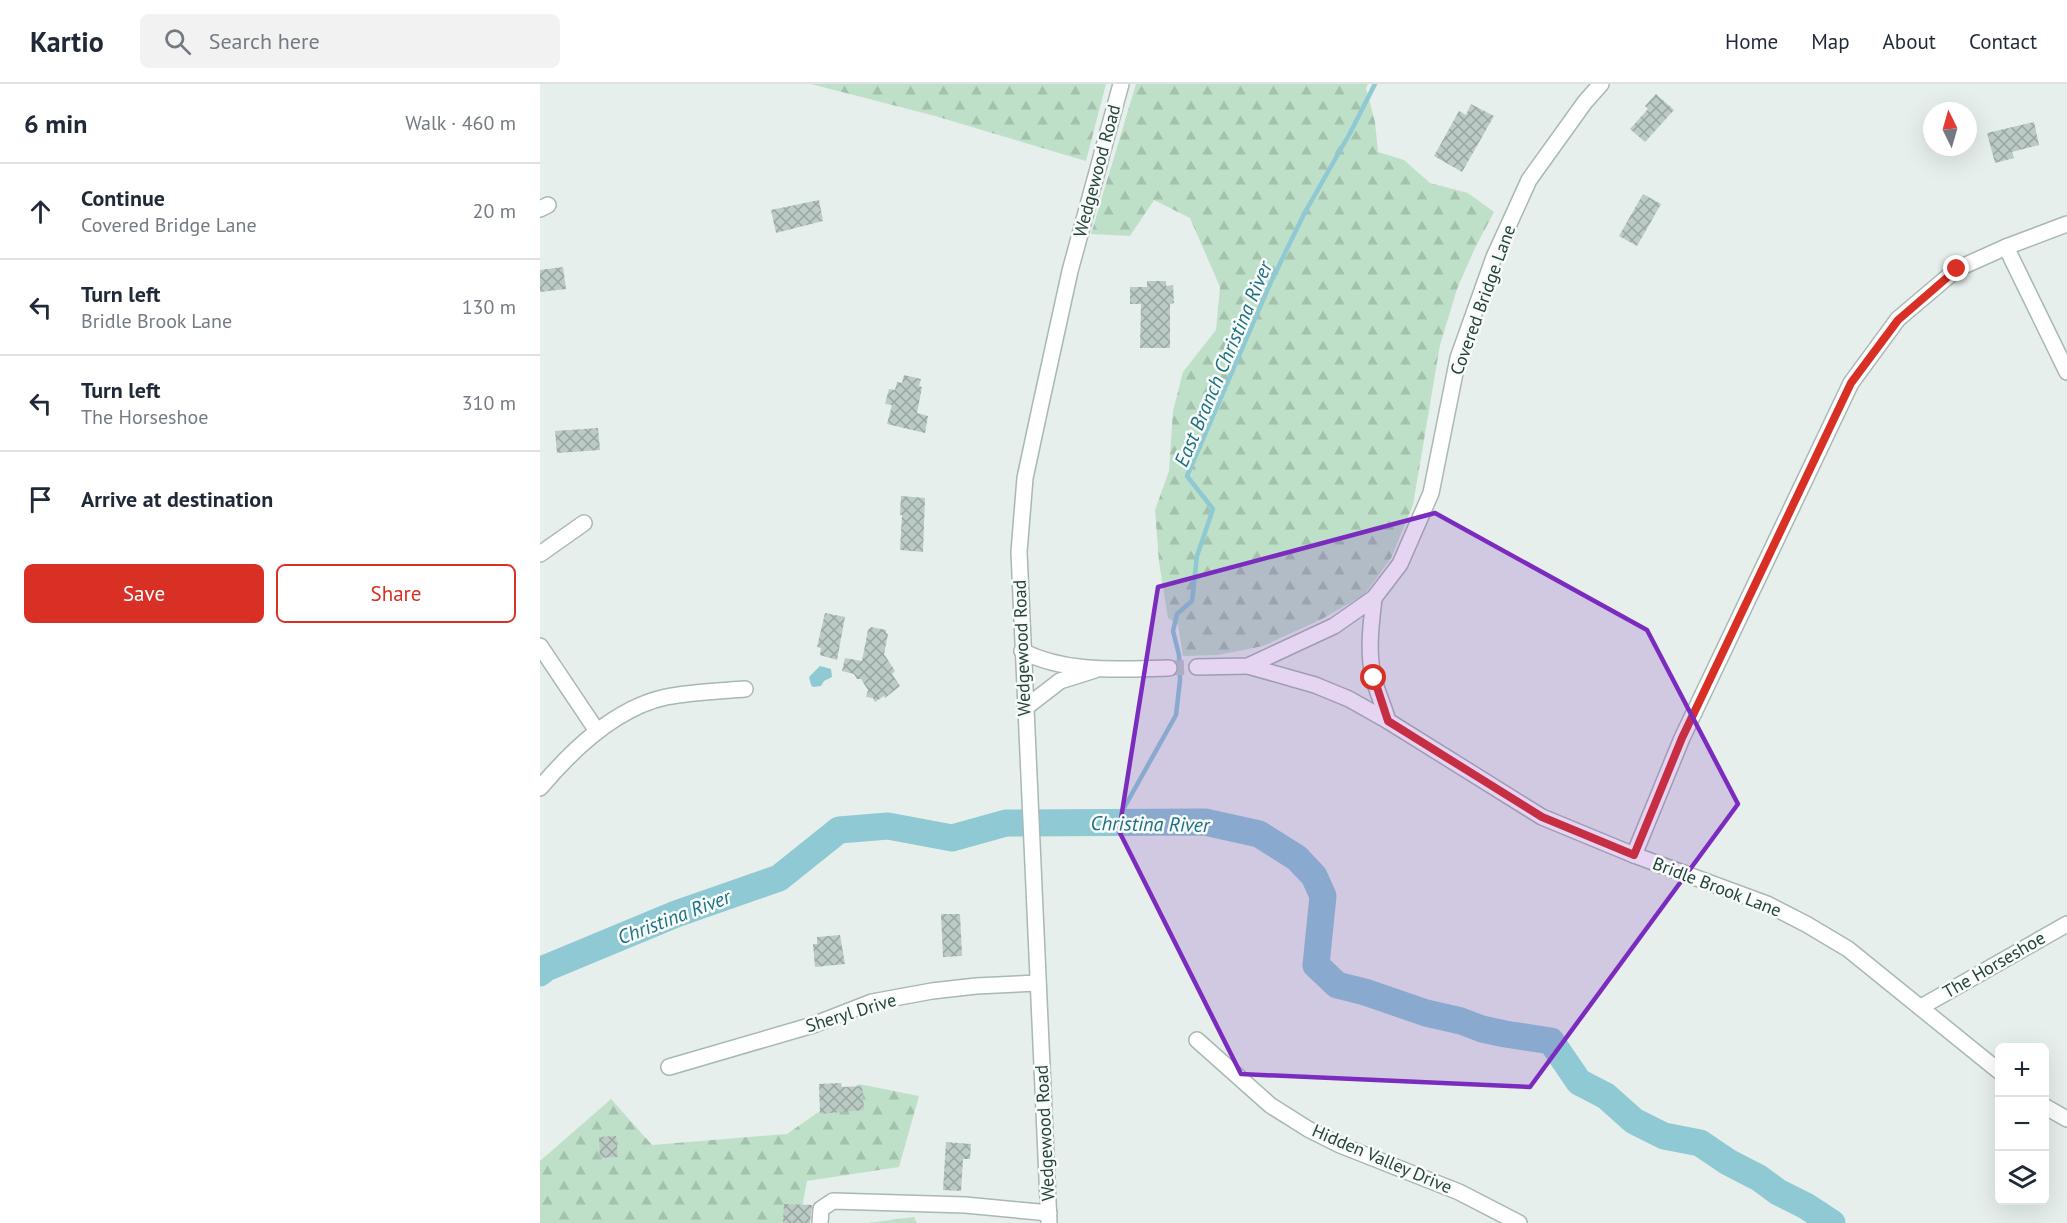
<!DOCTYPE html>
<meta charset="utf-8">
<style>
body{margin:0;font-family:"PT Sans",sans-serif;background:#f2f2f3;color:#1f2937}
.controls{position:absolute;right:18px;bottom:18px;display:grid;overflow:hidden;border-radius:9px;box-shadow:0 6px 24px #0002}
.controls button{width:54px;height:54px;display:grid;place-items:center;padding:0;border:0;border-bottom:2px solid #e0e1e3;background:#fff;color:#1f2937;font:30px sans-serif}
.compass{position:absolute;left:1383px;top:18px;width:54px;height:54px;border-radius:50%;background:#fff;box-shadow:0 6px 24px #0002;rotate:355deg}
.stop{position:absolute;width:18px;height:18px;margin:-14px;border:4px solid #d93025;border-radius:50%;background:#fff}
.stop.end{background:#d93025;border-color:#fff;box-shadow:0 2px 6px #0008}
.list{margin:0;padding:0;list-style:none}
h2{display:flex;justify-content:space-between;align-items:center;height:78px;margin:0;padding:0 24px;font-size:26px}
h2 small{font-size:20px;font-weight:400;color:#747a83}
.list li{display:grid;grid-template-columns:39px 1fr auto;gap:18px;align-items:center;box-sizing:border-box;height:96px;padding:0 24px;border-top:2px solid #e0e1e3}
.list b{display:block;font-size:22px;white-space:nowrap}
.list p{margin:0;font-size:20px;white-space:nowrap;color:#747a83}
.list em{font-size:20px;font-style:normal;color:#747a83}
.actions{display:flex;gap:12px;padding:18px 24px}
.actions a{flex:1;padding:14px 0;border:2px solid #d93025;border-radius:9px;text-align:center;font-size:21px;color:#d93025}
.actions .main{background:#d93025;color:#fff}
.icon{flex:none;width:33px;height:33px;fill:none;stroke:currentColor;stroke-width:2;stroke-linecap:round;stroke-linejoin:round}
.map{position:relative;flex:none;width:1527px;height:1139px;overflow:hidden}
header{display:flex;align-items:center;gap:36px;box-sizing:border-box;height:84px;padding:0 30px;background:#fff;border-bottom:2px solid #e0e1e3}
header strong{font-size:28px}
nav{display:flex;gap:33px;margin-inline-start:auto;font-size:21px}
.search{width:420px;height:54px;background:#f2f2f3;display:flex;align-items:center;gap:15px;box-sizing:border-box;padding:0 21px;border-radius:9px;color:#747a83;font-size:22px}
main{display:flex}
aside{flex:1;background:#fff}
.map>svg:first-child{display:block}
</style>
<header>
<strong>Kartio</strong>
<div class="search"><svg class="icon" aria-label="search" viewBox="0 0 24 24"><circle cx="10" cy="10" r="6"/><path d="M15 15l6 6"/></svg>Search here</div>
<nav><a>Home</a><a>Map</a><a>About</a><a>Contact</a></nav>
</header>
<main>
<aside>
<h2>6 min<small>Walk · 460 m</small></h2>
<ul class="list">
<li><svg class="icon" aria-label="ahead" viewBox="0 0 24 24"><path d="M12 20V5M6 11l6-6 6 6"/></svg><div><b>Continue</b><p>Covered Bridge Lane</p></div><em>20 m</em></li>
<li><svg class="icon" aria-label="left" viewBox="0 0 24 24"><path d="M17 20v-9H6M10 6l-5 5 5 5"/></svg><div><b>Turn left</b><p>Bridle Brook Lane</p></div><em>130 m</em></li>
<li><svg class="icon" aria-label="left" viewBox="0 0 24 24"><path d="M17 20v-9H6M10 6l-5 5 5 5"/></svg><div><b>Turn left</b><p>The Horseshoe</p></div><em>310 m</em></li>
<li><svg class="icon" aria-label="arrive" viewBox="0 0 24 24"><path d="M6 21V4h12l-3 4 3 4H6"/></svg><div><b>Arrive at destination</b></div></li>
</ul>
<div class="actions"><a class="main">Save</a><a>Share</a></div>
</aside>
<div class="map">
<svg width="1527" height="1139" viewBox="0 0 1527 1139">
<defs>
<pattern id="forest-firs" width="22" height="20" patternUnits="userSpaceOnUse" patternTransform="scale(1.5)"><rect width="22" height="20" fill="#bfe0c8"/><path d="M5 1l3.5 6h-7zM16 11l3.5 6h-7z" fill="#a4c1ad"/></pattern>
<pattern id="building-cross-hatch" width="8" height="8" patternUnits="userSpaceOnUse" patternTransform="scale(1.5)"><rect width="8" height="8" fill="#bbcac4"/><path d="M0 0l8 8M0 8l8-8" fill="none" stroke="#98a6a0"/></pattern>
</defs>
<rect width="100%" height="100%" fill="#e6efeb"/>
<g fill="url(#forest-firs)">
<path d="M271,0H566L546,77L395,32Z"/>
<path d="M596,0H828L826,4L835,38L838,68L864,76L890,99L928,109L954,128L935,164L917,205L900,261L873,421L851,474L824,511L780,536L723,562L678,571L643,572L638,541L628,534L619,478L615,426L629,387L633,327L643,288L676,246L680,203L650,134L614,116L590,152L551,150Z"/>
<path d="M319,1000L379,1012L359,1083L267,1097L259,1139H0V1077L71,1015L112,1061L247,1050Z"/>
<path d="M374,1133L377,1139H328Z"/>
</g>
<path fill="#8ec9d4" d="M280,582L291,585L292,593L284,597L281,602L273,603L271,601L269,593Z"/>
<g fill="none" stroke-linecap="round" stroke-linejoin="round">
<path stroke="#8ec9d4" stroke-width="4.5" d="M575,740L636,631L640,596L639,571L633,547L637,530L652,517L657,472L673,425L647,392L730,200L764,130L810,49L835,0"/>
<path stroke="#8ec9d4" stroke-width="27" d="M0,889L6,884L136,830L239,794L299,746L348,742L412,754L466,739L665,738L719,750L757,774L774,792L783,812L776,881L797,901L825,908L886,929L921,937L942,945L965,950L1011,957L1039,998L1066,1012L1094,1037L1124,1052L1160,1059L1188,1078L1219,1094L1238,1108L1266,1122L1292,1139"/>
</g>
<g fill="url(#building-cross-hatch)">
<path d="M1116,10L1134,26L1105,58L1090,45L1108,25L1105,22Z"/>
<path d="M931,20L954,32L922,88L894,72L919,27L926,31Z"/>
<path d="M1494,38L1499,61L1472,68L1474,74L1455,79L1447,49Z"/>
<path d="M1103,110L1121,120L1097,162L1079,152Z"/>
<path d="M279,116L283,137L236,149L231,126Z"/>
<path d="M23,183L26,205L0,208V186Z"/>
<path d="M607,197H626V202L633,201L634,219L630,220V264H600L601,220H590V203H607Z"/>
<path d="M364,291L381,295L379,302L382,303L377,329L388,332L385,349L347,340L352,321L345,320L349,305L355,306L357,298L362,299Z"/>
<path d="M58,344L60,366L17,369L15,347Z"/>
<path d="M361,412L385,414L383,468L360,466L362,431H360Z"/>
<path d="M285,529L305,533L297,576L280,571L281,564L277,563Z"/>
<path d="M331,543L346,546V549L348,550L344,570L355,587L352,590L360,602L345,614L344,612L335,618L333,614L326,613L328,606L321,595H317L314,590L302,587L305,574L322,577L328,546Z"/>
<path d="M401,830H420L422,872L403,873Z"/>
<path d="M300,851L305,880L275,883L273,860H277V853Z"/>
<path d="M301,999L302,1003L322,1002L324,1026L280,1030L279,1000Z"/>
<path d="M76,1052L78,1073L60,1074L59,1053Z"/>
<path d="M406,1058L431,1060L430,1075H423L421,1107L403,1106Z"/>
<path d="M244,1120L272,1121L270,1139H243Z"/>
</g>
<g fill="none" stroke-linecap="round" stroke-linejoin="round">
<path stroke="#bfccc8" stroke-width="15" stroke-dasharray="15 8" stroke-linecap="butt" d="M629,584L657,583"/>
<g stroke="#a8b8b2" stroke-width="18">
<g id="minor">
<path d="M0,125L8,121"/>
<path d="M1466,163L1527,288"/>
<path d="M0,470L44,439"/>
<path d="M834,514C831,541 827,569 834,596C838,610 844,623 848,637"/>
<path d="M0,562L57,647"/>
<path d="M482,567C527,590 581,585 629,584"/>
<path d="M708,582L775,601L809,615L848,637L1002,733L1094,771L1227,820L1266,840L1308,865L1460,988"/>
<path d="M657,583L708,582L794,542L834,514L860,480L891,409L918,274L954,173L989,96L1045,18L1061,0"/>
<path d="M485,624L520,597L555,586"/>
<path d="M0,704C32,666 75,624 126,613C151,608 179,607 205,605"/>
<path d="M1094,771L1142,654L1311,299L1358,235L1417,185L1466,163L1527,140"/>
<path d="M1381,923L1527,840"/>
<path d="M657,956L730,1021L768,1045L800,1061L919,1108L979,1139"/>
<path d="M129,983L273,941L332,918L392,907L436,902L498,899"/>
<path d="M1504,1022L1527,1035"/>
<path d="M280,1139L281,1125L293,1117L425,1121L509,1129"/>
<path d="M509,1139L479,468L485,394L500,324L530,187L581,0"/>
</g>
</g>
<use href="#minor" stroke="#fff" stroke-width="15"/>
</g>
<g fill="none" stroke-linecap="round" stroke-linejoin="round">
<path stroke="#d93025" stroke-width="8" d="M834,594L848,637L1002,733L1094,771L1142,654L1311,299L1358,236L1417,185"/>
</g>
<path fill="#7b2cbf" fill-opacity="0.2" stroke="#7b2cbf" stroke-width="4.5" stroke-linejoin="round" d="M895,429L1107,546L1198,720L990,1003L701,990L579,747L618,503Z"/>
<g text-anchor="middle" stroke-width="5" stroke-linejoin="round" paint-order="stroke">
<g font-size="18" fill="#24423a" stroke="#f7fbf9">
<text transform="translate(557 87) rotate(-75)" y="6">Wedgewood Road</text>
<text transform="translate(943 216) rotate(-70)" y="6">Covered Bridge Lane</text>
<text transform="translate(482 564) rotate(-92)" y="6">Wedgewood Road</text>
<text transform="translate(1177 803) rotate(21)" y="6">Bridle Brook Lane</text>
<text transform="translate(1454 881) rotate(-30)" y="6">The Horseshoe</text>
<text transform="translate(311 929) rotate(-17)" y="6">Sheryl Drive</text>
<text transform="translate(505 1049) rotate(-93)" y="6">Wedgewood Road</text>
<text transform="translate(842 1075) rotate(23)" y="6">Hidden Valley Drive</text>
</g>
<g font-size="20" font-style="italic" fill="#1c6f80" stroke="#f7fbf9">
<text transform="translate(683 280) rotate(-67)" y="7">East Branch Christina River</text>
<text transform="translate(610 740) rotate(1)" y="7">Christina River</text>
<text transform="translate(134 833) rotate(-21)" y="7">Christina River</text>
</g>
</g>
</svg>
<div class="controls">
<button>+</button>
<button>−</button>
<button><svg class="icon" aria-label="layers" viewBox="0 0 24 24"><path d="M12 4l9 5-9 5-9-5zM3 14l9 5 9-5"/></svg></button>
</div>
<svg class="compass" viewBox="-18 -18 36 36"><path d="M0-13l5 13h-10z" fill="#e53935"/><path d="M0 13l5-13h-10z" fill="#747a83"/></svg>
<div class="stop" style="left:834px;top:594px"></div>
<div class="stop end" style="left:1417px;top:185px"></div>
</div>
</main>
